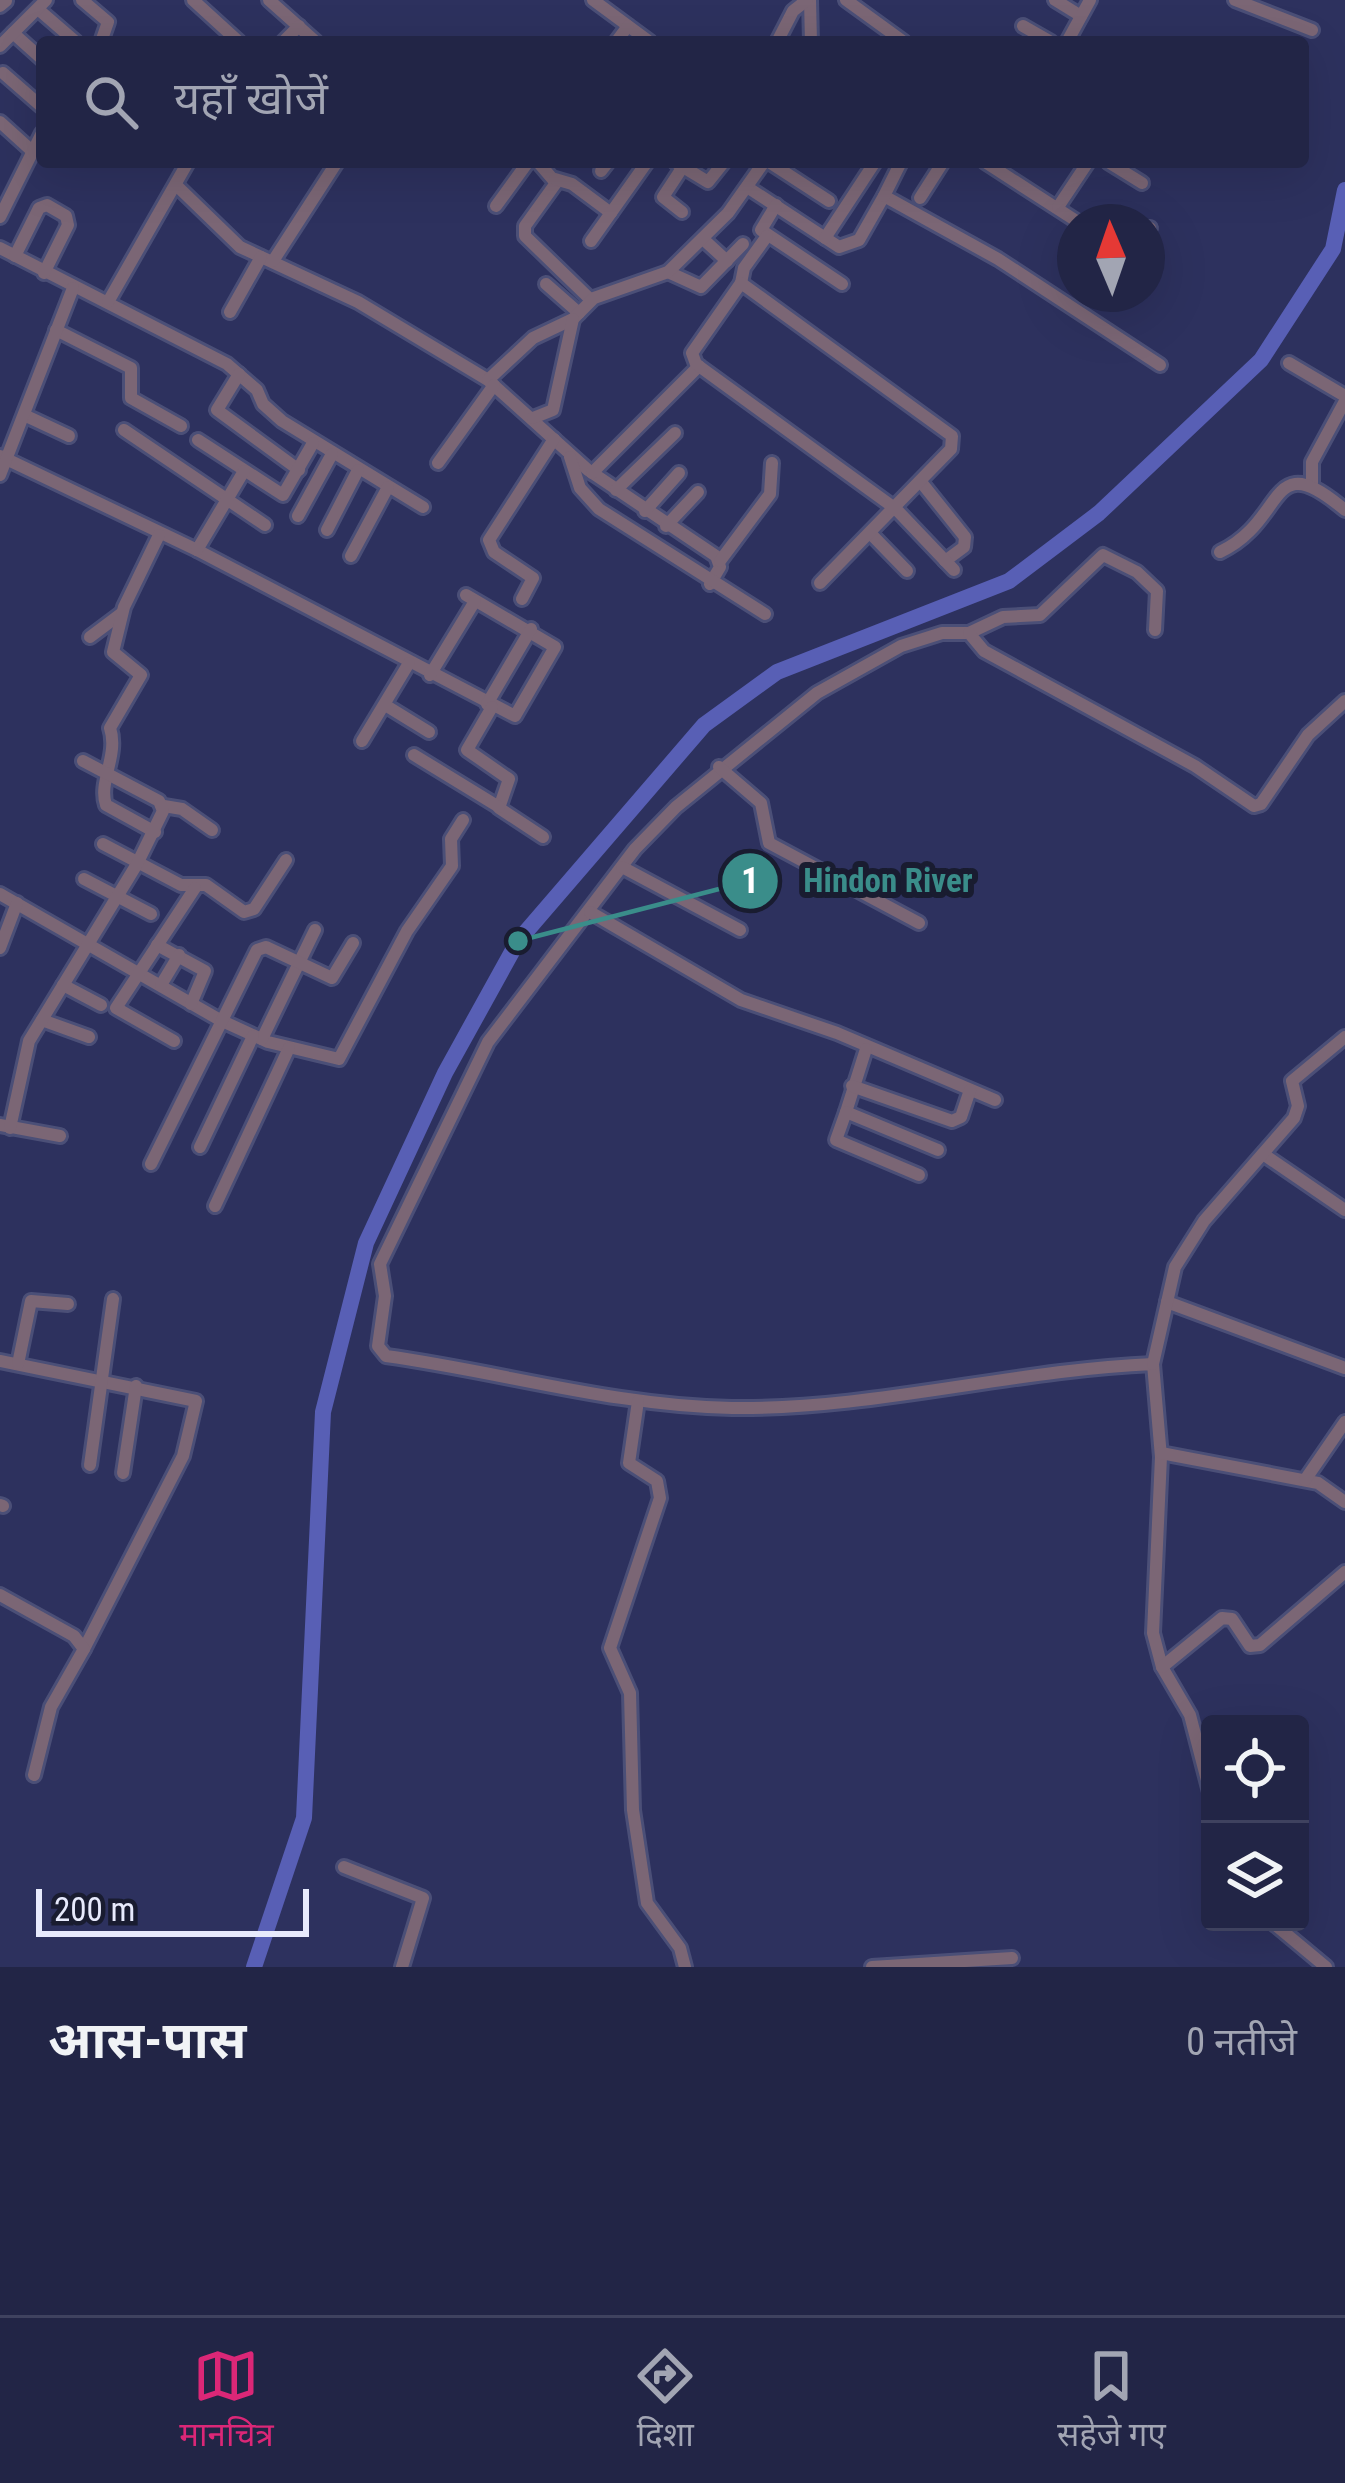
<!DOCTYPE html>
<html lang="hi">
<meta charset="utf-8">
<style>
body{margin:0;font-family:"Roboto Condensed","Noto Sans Devanagari",sans-serif;background:#2a2d4d;color:#f1f3f6}
.controls{position:absolute;right:36px;bottom:36px;display:grid;overflow:hidden;border-radius:12px;box-shadow:0 12px 48px #0002}
.controls button{width:108px;height:108px;display:grid;place-items:center;padding:0;border:0;border-bottom:3px solid #3f425f;background:#222546;color:#f1f3f6;font:60px sans-serif}
.compass{position:absolute;left:1057px;top:204px;width:108px;height:108px;border-radius:50%;background:#222546;box-shadow:0 12px 48px #0002;rotate:358deg}
.scale{position:absolute;left:36px;bottom:30px;width:273px;box-sizing:border-box;padding-left:12px;border:6px solid #e7eafc;border-top:0;font-size:33px;line-height:42px;white-space:nowrap;color:#e7eafc;-webkit-text-stroke:9px #191c30;paint-order:stroke}
.list{margin:0;padding:0;list-style:none}
h2{display:flex;justify-content:space-between;align-items:center;height:156px;margin:0;padding:0 48px;font-size:51px}
h2 small{font-size:39px;font-weight:400;color:#a2a5b3}
.icon{flex:none;width:66px;height:66px;fill:none;stroke:currentColor;stroke-width:2;stroke-linecap:round;stroke-linejoin:round}
.map{position:relative;flex:none;width:1345px;height:1967px;overflow:hidden}
.search{position:absolute;background:#222546;box-shadow:0 12px 48px #0002;left:36px;right:36px;top:36px;height:132px;display:flex;align-items:center;gap:30px;box-sizing:border-box;padding:0 42px;border-radius:12px;color:#a2a5b3;font-size:45px}
.sheet{height:348px;background:#222546}
nav{display:flex;justify-content:space-around;align-items:center;box-sizing:border-box;height:168px;border-top:3px solid #3f425f;background:#222546;font-size:33px;color:#a2a5b3}
nav a{display:grid;justify-items:center;gap:6px}
nav .on{color:#db2777}
.map>svg:first-child{display:block}
</style>
<div class="map">
<svg width="1345" height="1967" viewBox="0 0 1345 1967">
<rect width="100%" height="100%" fill="#2d315e"/>
<g fill="none" stroke-linecap="round" stroke-linejoin="round">
<path stroke="#585fb5" stroke-width="16" d="M254,1967L304,1818L323,1412L366,1243L445,1073L518,941L704,725L777,672L1009,581L1099,513L1261,360L1333,249L1345,190"/>
<g stroke="#4b4f77" stroke-width="18">
<g id="minor">
<path d="M82,0L108,22L101,42"/>
<path d="M193,0L239,42"/>
<path d="M269,0L316,42"/>
<path d="M593,0L650,42"/>
<path d="M810,0L811,42"/>
<path d="M846,0L904,42"/>
<path d="M1055,0L1081,16"/>
<path d="M1235,0L1312,30"/>
<path d="M0,6L6,1"/>
<path d="M39,10L76,42"/>
<path d="M1023,26L1051,42"/>
<path d="M13,33L42,59"/>
<path d="M283,42L299,26"/>
<path d="M616,42L628,26"/>
<path d="M777,42L793,11L807,0"/>
<path d="M1067,42L1090,0"/>
<path d="M0,46L46,0"/>
<path d="M3,73L42,107"/>
<path d="M0,122L32,151"/>
<path d="M538,162L556,183L525,226V236L591,300"/>
<path d="M675,162L708,182L724,162"/>
<path d="M769,162L829,201"/>
<path d="M985,162L1078,222"/>
<path d="M1108,162L1142,183"/>
<path d="M601,171L608,162"/>
<path d="M555,179L572,184L611,213"/>
<path d="M176,185L240,247L358,302L488,380L588,470L716,556L720,567L710,584"/>
<path d="M747,187L839,247L859,240L884,196L998,259L1160,365"/>
<path d="M884,196L901,162"/>
<path d="M920,198L943,162"/>
<path d="M776,205L761,230L842,284"/>
<path d="M496,206L528,162"/>
<path d="M1058,207L1088,162"/>
<path d="M682,212L663,197L686,162"/>
<path d="M0,217L42,133"/>
<path d="M1147,232L1150,228"/>
<path d="M825,238L875,162"/>
<path d="M703,239L727,261"/>
<path d="M591,241L647,162"/>
<path d="M0,248L227,364L257,390L263,404L282,421L423,507"/>
<path d="M15,256L39,208L47,205L66,216L68,225L44,273"/>
<path d="M273,261L337,162"/>
<path d="M668,272L701,287L743,244"/>
<path d="M741,283L744,268L767,236"/>
<path d="M546,284L579,313"/>
<path d="M108,302L188,162"/>
<path d="M230,312L261,257"/>
<path d="M56,330L131,368V398L181,426"/>
<path d="M1289,363L1345,396"/>
<path d="M239,374L217,410L299,470"/>
<path d="M488,380L533,338L573,319L594,298L668,272L728,213L764,162"/>
<path d="M24,415L69,436"/>
<path d="M533,418L553,410L573,319"/>
<path d="M124,430L265,525"/>
<path d="M198,440L283,495L313,443"/>
<path d="M0,456L197,550L515,716L555,647L466,595"/>
<path d="M570,457L580,488L599,509L765,614"/>
<path d="M438,463L494,385"/>
<path d="M592,473L699,366"/>
<path d="M0,475L73,288"/>
<path d="M921,482L965,537L964,547L945,561"/>
<path d="M1312,483V462L1345,401"/>
<path d="M616,490L675,433"/>
<path d="M645,511L679,473"/>
<path d="M298,516L332,454"/>
<path d="M666,526L698,492"/>
<path d="M327,530L358,470"/>
<path d="M871,534L907,571"/>
<path d="M197,550L244,471"/>
<path d="M1220,552C1288,520 1267,444 1345,510"/>
<path d="M351,556L388,487"/>
<path d="M720,561L770,494L772,463"/>
<path d="M820,583L951,449L952,436L741,283L692,353L696,364L896,509L954,570"/>
<path d="M522,599L533,578L494,552L489,540L554,439"/>
<path d="M1155,630L1157,591L1137,572L1103,555L1040,615L1003,617L969,633H942L901,646L817,693L676,807L635,849L488,1042L380,1264L385,1296L378,1346L386,1356C502,1372 614,1406 732,1408C873,1410 1012,1370 1153,1364L1161,1457L1153,1633L1162,1667L1190,1715L1210,1792"/>
<path d="M969,633L984,651L1195,766L1254,806L1261,804L1308,735L1345,701"/>
<path d="M90,637L122,613"/>
<path d="M430,675L475,601"/>
<path d="M487,704L531,629"/>
<path d="M385,705L429,732"/>
<path d="M492,707L467,750L509,779L499,808L543,837"/>
<path d="M362,741L409,663"/>
<path d="M414,755L499,807"/>
<path d="M719,767L761,803L769,843L919,923"/>
<path d="M164,806L182,809L212,830"/>
<path d="M155,832L106,805C98,782 119,755 110,728L141,675L113,652L124,607L159,535"/>
<path d="M103,844L181,885H206L244,912L254,909L286,860"/>
<path d="M622,867L740,930"/>
<path d="M84,879L151,914"/>
<path d="M0,894L220,1020L268,1042L339,1059L407,931L452,866L451,839L463,820"/>
<path d="M590,912L741,1000L837,1033L995,1100"/>
<path d="M157,945L205,971L191,1004"/>
<path d="M0,948L17,903"/>
<path d="M63,985L101,1005"/>
<path d="M161,985L179,955"/>
<path d="M42,1020L89,1037"/>
<path d="M262,1039L315,930"/>
<path d="M174,1041L116,1008L195,888"/>
<path d="M866,1049L846,1112L938,1150"/>
<path d="M852,1086L952,1121L961,1117L970,1090"/>
<path d="M846,1112L836,1140L919,1175"/>
<path d="M0,1125L60,1136"/>
<path d="M10,1128L29,1041L137,864L163,811L159,801L83,761"/>
<path d="M200,1147L253,1036"/>
<path d="M1263,1154L1345,1210"/>
<path d="M151,1164L257,950L266,947L332,978L353,943"/>
<path d="M215,1206L289,1048"/>
<path d="M1167,1302L1345,1368"/>
<path d="M0,1361L196,1401L183,1456L84,1649"/>
<path d="M18,1364L31,1301L68,1304"/>
<path d="M1153,1364L1175,1267L1204,1221L1294,1118L1298,1106L1292,1081L1345,1037"/>
<path d="M638,1401L629,1463L657,1481L660,1498L610,1648L630,1693L633,1810L647,1903L680,1948L685,1967"/>
<path d="M1161,1453L1318,1483L1345,1502"/>
<path d="M90,1465L113,1299"/>
<path d="M123,1473L136,1386"/>
<path d="M1305,1480L1345,1422"/>
<path d="M0,1505L3,1506"/>
<path d="M0,1595L74,1636L84,1649L51,1707L34,1775"/>
<path d="M1162,1667L1222,1618L1232,1619L1250,1646L1260,1645L1345,1572"/>
<path d="M344,1867L423,1898L402,1967"/>
<path d="M1272,1922L1326,1967"/>
<path d="M872,1967L1012,1958"/>
</g>
</g>
<use href="#minor" stroke="#7b6675" stroke-width="12"/>
</g>
<path fill="none" stroke="#3a8d8a" stroke-width="4.5" d="M518 941L750 881"/>
<g fill="#3a8d8a" stroke="#191c30" stroke-width="4.5">
<circle cx="518" cy="941" r="12"/>
<circle cx="750" cy="881" r="30"/>
</g>
<g font-size="36" text-anchor="middle" font-weight="bold" fill="#fff">
<text x="750" y="893">1</text>
</g>
<g font-size="33" text-anchor="middle" font-weight="bold" fill="#3a8d8a" stroke="#191c30" stroke-width="12" stroke-linejoin="round" paint-order="stroke">
<text x="888" y="892">Hindon River</text>
</g>
</svg>
<div class="controls">
<button><svg class="icon" aria-label="locate" viewBox="0 0 24 24"><circle cx="12" cy="12" r="6"/><path d="M12 2v4M12 18v4M2 12h4M18 12h4"/></svg></button>
<button><svg class="icon" aria-label="layers" viewBox="0 0 24 24"><path d="M12 4l9 5-9 5-9-5zM3 14l9 5 9-5"/></svg></button>
</div>
<svg class="compass" viewBox="-18 -18 36 36"><path d="M0-13l5 13h-10z" fill="#e53935"/><path d="M0 13l5-13h-10z" fill="#a2a5b3"/></svg>
<div class="scale">200 m</div>
<div class="search"><svg class="icon" aria-label="search" viewBox="0 0 24 24"><circle cx="10" cy="10" r="6"/><path d="M15 15l6 6"/></svg>यहाँ खोजें</div>
</div>
<section class="sheet">
<h2>आस-पास<small>0 नतीजे</small></h2>
<ul class="list">
</ul>
</section>
<nav>
<a class="on"><svg class="icon" aria-label="map" viewBox="0 0 24 24"><path d="M3 6l6-2 6 2 6-2v14l-6 2-6-2-6 2zM9 4v14M15 6v14"/></svg>मानचित्र</a>
<a><svg class="icon" aria-label="directions" viewBox="0 0 24 24"><path d="M12 3l9 9-9 9-9-9zM9 14v-3h6M13 9l2 2-2 2"/></svg>दिशा</a>
<a><svg class="icon" aria-label="saved" viewBox="0 0 24 24"><path d="M7 4h10v16l-5-4-5 4z"/></svg>सहेजे गए</a>
</nav>
